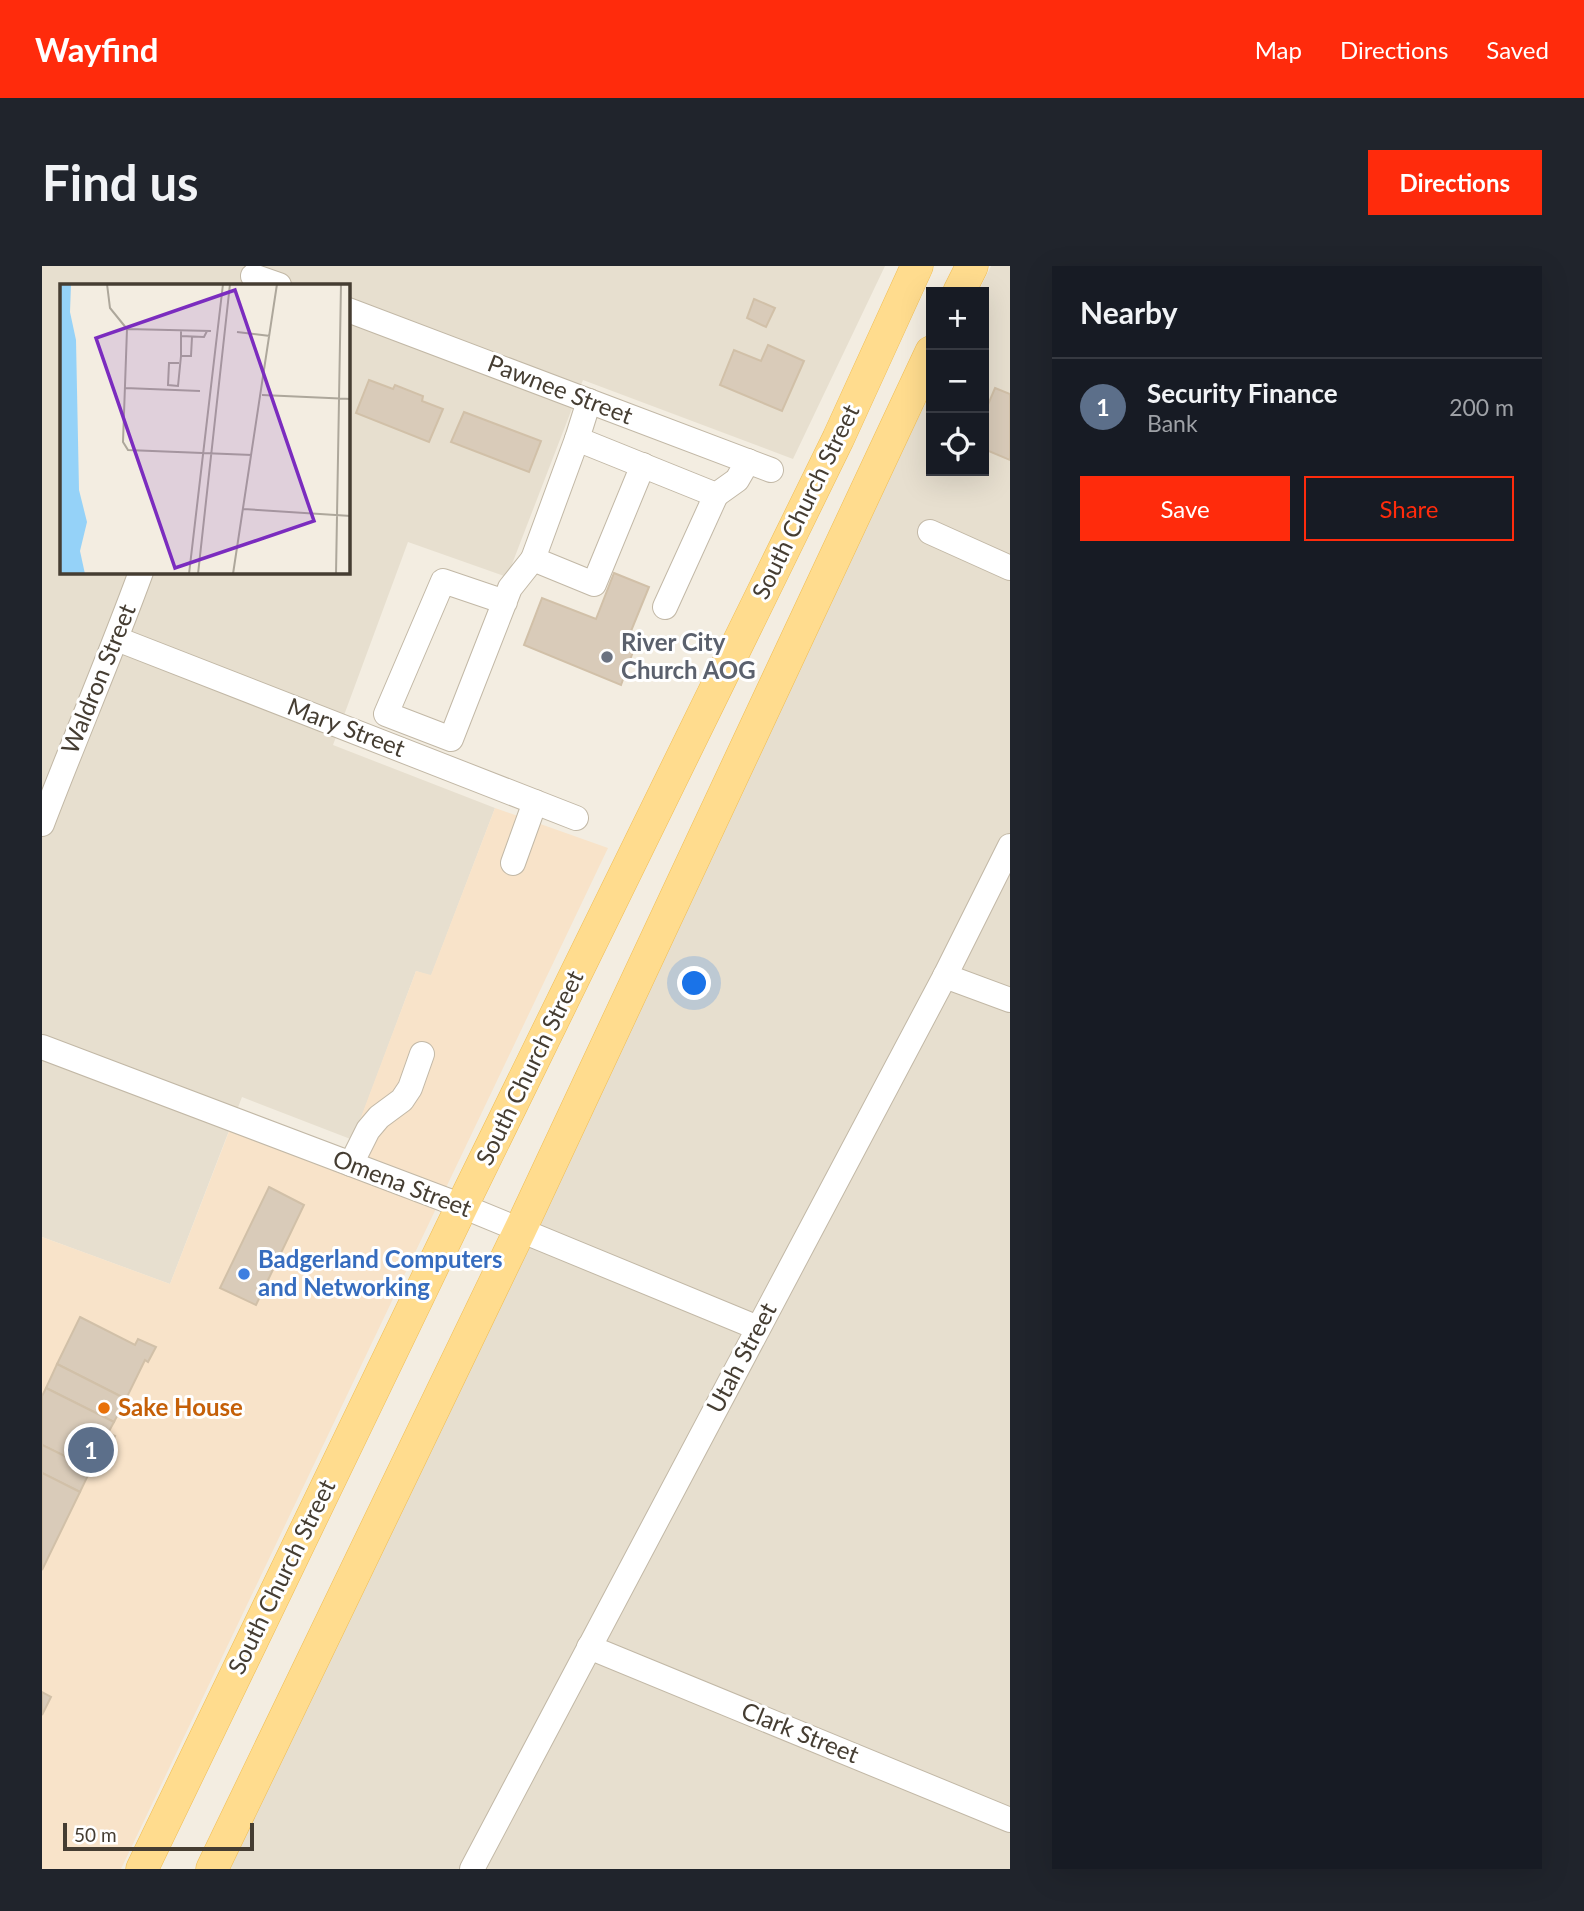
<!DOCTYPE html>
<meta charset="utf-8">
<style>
body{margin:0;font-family:Lato,sans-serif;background:#20242c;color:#f1f3f6}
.controls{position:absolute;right:21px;top:21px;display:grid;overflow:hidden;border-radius:0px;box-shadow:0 7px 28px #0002}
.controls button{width:63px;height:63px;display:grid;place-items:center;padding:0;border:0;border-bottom:2px solid #363941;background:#171b24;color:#f1f3f6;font:35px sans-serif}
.scale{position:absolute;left:21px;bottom:18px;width:191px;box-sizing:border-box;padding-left:7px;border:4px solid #453d32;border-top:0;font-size:19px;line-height:24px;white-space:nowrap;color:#453d32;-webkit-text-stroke:5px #fff;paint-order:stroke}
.you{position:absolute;left:653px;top:718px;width:24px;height:24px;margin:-18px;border:5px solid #fff;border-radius:50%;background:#1a73e8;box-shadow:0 0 0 10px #1a73e833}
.badge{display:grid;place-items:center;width:46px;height:46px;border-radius:50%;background:#ff2b0c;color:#fff;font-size:23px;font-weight:700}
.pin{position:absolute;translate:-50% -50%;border:4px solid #fff;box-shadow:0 2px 7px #0006}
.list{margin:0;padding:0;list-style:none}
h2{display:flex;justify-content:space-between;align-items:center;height:91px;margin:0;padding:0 28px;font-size:30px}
h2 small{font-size:23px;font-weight:400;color:#9ea1a6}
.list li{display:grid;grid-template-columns:46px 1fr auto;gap:21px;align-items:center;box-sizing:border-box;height:98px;padding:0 28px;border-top:2px solid #363941}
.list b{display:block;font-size:26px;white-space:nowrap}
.list p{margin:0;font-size:23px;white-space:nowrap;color:#9ea1a6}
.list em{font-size:23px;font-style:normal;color:#9ea1a6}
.actions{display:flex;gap:14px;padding:21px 28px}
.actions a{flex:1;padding:16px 0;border:2px solid #ff2b0c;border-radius:0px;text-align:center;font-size:24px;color:#ff2b0c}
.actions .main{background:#ff2b0c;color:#fff}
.icon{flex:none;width:38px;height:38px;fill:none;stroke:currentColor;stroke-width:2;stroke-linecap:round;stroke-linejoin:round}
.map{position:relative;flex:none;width:968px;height:1603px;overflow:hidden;border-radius:0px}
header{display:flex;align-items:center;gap:42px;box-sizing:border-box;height:98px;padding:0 35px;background:#ff2b0c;color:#fff}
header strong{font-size:33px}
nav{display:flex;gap:38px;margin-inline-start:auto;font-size:24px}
.intro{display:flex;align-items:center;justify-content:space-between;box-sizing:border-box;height:168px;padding:0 42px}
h1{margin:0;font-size:49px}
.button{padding:18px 32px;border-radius:0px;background:#ff2b0c;color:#fff;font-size:24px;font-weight:700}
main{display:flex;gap:42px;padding:0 42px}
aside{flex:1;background:#171b24;border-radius:0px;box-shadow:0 7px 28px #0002}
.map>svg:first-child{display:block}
</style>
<header>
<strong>Wayfind</strong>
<nav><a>Map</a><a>Directions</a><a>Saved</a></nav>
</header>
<div class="intro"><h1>Find us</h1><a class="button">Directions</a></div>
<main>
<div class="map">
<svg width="968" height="1603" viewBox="0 0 968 1603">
<rect width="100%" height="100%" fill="#f3ede1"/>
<g fill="#e7dfcf" fill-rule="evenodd">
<path d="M0,0H843L751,193L541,114L465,311L366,276L291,479L453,542L389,710L374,705L311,874L200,831L128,1018L0,971ZM19,19H306V306H19Z"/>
<path d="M949,0H968V1603H185L889,125V205H942V26H936Z"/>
</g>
<path fill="#f8e3c9" d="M453,542L566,582L79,1603H0V971L128,1018L188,863L298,907L374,705L389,709Z"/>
<g fill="#d9cbb9" stroke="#d1c0a8" stroke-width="2">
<path d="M712,33L733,42L724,61L705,52Z"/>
<path d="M726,79L762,95L740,145L678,119L692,84L719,95Z"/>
<path d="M327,114L351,123L353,119L381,130L380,135L401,143L387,176L314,147Z"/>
<path d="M953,122L968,128V194L942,183V148Z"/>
<path d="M422,146L499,175L487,206L409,176Z"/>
<path d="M572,307L607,321L589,365L597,369L579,419L482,379L500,332L554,353Z"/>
<path d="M227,921L262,939L214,1039L178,1022Z"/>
<path d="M38,1051L93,1079L96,1073L114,1081L106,1096L103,1094L84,1133L15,1098Z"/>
<path d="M15,1098L84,1133L72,1156L4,1122Z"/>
<path d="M4,1122L72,1156L66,1167L73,1170L57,1203L51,1200L49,1203L0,1179V1130Z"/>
<path d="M0,1179L49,1203L38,1226L0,1207Z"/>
<path d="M0,1207L38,1226L0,1304Z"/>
<path d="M0,1426L9,1431L0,1449Z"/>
</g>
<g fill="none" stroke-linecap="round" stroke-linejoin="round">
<g stroke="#c2b8a6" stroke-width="26">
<g id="minor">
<path d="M211,10L237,19"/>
<path d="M306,44L729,204"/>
<path d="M547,135L535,173L674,229L695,214L706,195"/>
<path d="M535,173L491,293L552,318L601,199"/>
<path d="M888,266L968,302"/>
<path d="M463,336L401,315L344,448L409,473L468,322L491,293"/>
<path d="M623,341L674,229"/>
<path d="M75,373L534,552"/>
<path d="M0,558C32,474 68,391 99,306"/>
<path d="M471,597L493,536"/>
<path d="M903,710L968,734"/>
<path d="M0,781L420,940L716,1062"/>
<path d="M309,898L326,864L337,851L360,834L368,822L380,788"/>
<path d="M547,1381L968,1554"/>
<path d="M430,1603L903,710L968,580"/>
</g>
</g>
<g stroke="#f0bd52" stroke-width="33">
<g id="major">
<path d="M917,26L930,0"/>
<path d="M100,1603L420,940L796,173L875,0"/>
<path d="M170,1603L478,964L889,86"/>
</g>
</g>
<use href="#minor" stroke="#fff" stroke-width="24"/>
<use href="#major" stroke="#ffdc8e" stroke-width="32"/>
</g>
<circle fill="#6b7280" stroke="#fff" stroke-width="2.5" cx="565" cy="391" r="7"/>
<circle fill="#3f7fe0" stroke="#fff" stroke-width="2.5" cx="202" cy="1008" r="7"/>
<circle fill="#e8710a" stroke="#fff" stroke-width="2.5" cx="62" cy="1142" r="7"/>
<g text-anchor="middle" stroke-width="6" stroke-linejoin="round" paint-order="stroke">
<g font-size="24" fill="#453d32" stroke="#fff">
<text transform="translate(518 124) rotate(21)" y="8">Pawnee Street</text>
<text transform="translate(764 236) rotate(-64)" y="8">South Church Street</text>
<text transform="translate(57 413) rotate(-68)" y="8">Waldron Street</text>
<text transform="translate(304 462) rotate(21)" y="8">Mary Street</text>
<text transform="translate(488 802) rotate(-64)" y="8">South Church Street</text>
<text transform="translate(360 918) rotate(21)" y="8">Omena Street</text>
<text transform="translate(700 1092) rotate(-62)" y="8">Utah Street</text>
<text transform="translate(240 1311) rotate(-64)" y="8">South Church Street</text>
<text transform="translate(758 1467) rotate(22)" y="8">Clark Street</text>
</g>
<g font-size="24" font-weight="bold" fill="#5b616d" stroke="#fff" text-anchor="start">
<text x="579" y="385">River City<tspan x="579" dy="28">Church AOG</tspan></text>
</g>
<g font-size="24" font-weight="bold" fill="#366cbe" stroke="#fff" text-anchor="start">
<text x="216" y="1002">Badgerland Computers<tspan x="216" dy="28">and Networking</tspan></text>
</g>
<g font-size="24" font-weight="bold" fill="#c56008" stroke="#fff" text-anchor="start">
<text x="76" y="1150">Sake House</text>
</g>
</g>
<g transform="translate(18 18)">
<rect width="290" height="290" fill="#f3ede1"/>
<path d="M0,0H11L10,28L16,56L19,206L27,238L20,267L25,290H0Z" fill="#95d2f8"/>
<path fill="none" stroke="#ada79b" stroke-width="2" d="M47,0L50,24L67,45M67,45L63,158L68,166L192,171M67,45L151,47M121,46V52L144,53L147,47M177,48L210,52M121,52V72H131L132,53M119,79H109L108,101L118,102L121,72M65,104L140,107M202,111L291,115M183,225L291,232M129,290L163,0M138,290L170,0M173,290L217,0M276,290L281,0"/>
<path fill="#7b2cbf" fill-opacity="0.15" stroke="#7b2cbf" stroke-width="3.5" d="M175,6L254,237L115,284L36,54Z"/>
<rect width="290" height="290" fill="none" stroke="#453d32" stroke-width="3.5"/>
</g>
</svg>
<div class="controls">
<button>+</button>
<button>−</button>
<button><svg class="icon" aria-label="locate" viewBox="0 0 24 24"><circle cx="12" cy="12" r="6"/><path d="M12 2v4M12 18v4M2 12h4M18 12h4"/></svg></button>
</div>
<div class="scale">50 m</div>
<div class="you"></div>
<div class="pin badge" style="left:49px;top:1184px;background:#5c6f8a">1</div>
</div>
<aside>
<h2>Nearby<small></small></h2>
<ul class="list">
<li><span class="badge" style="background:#5c6f8a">1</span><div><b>Security Finance</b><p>Bank</p></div><em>200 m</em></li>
</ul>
<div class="actions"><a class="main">Save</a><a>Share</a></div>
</aside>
</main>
